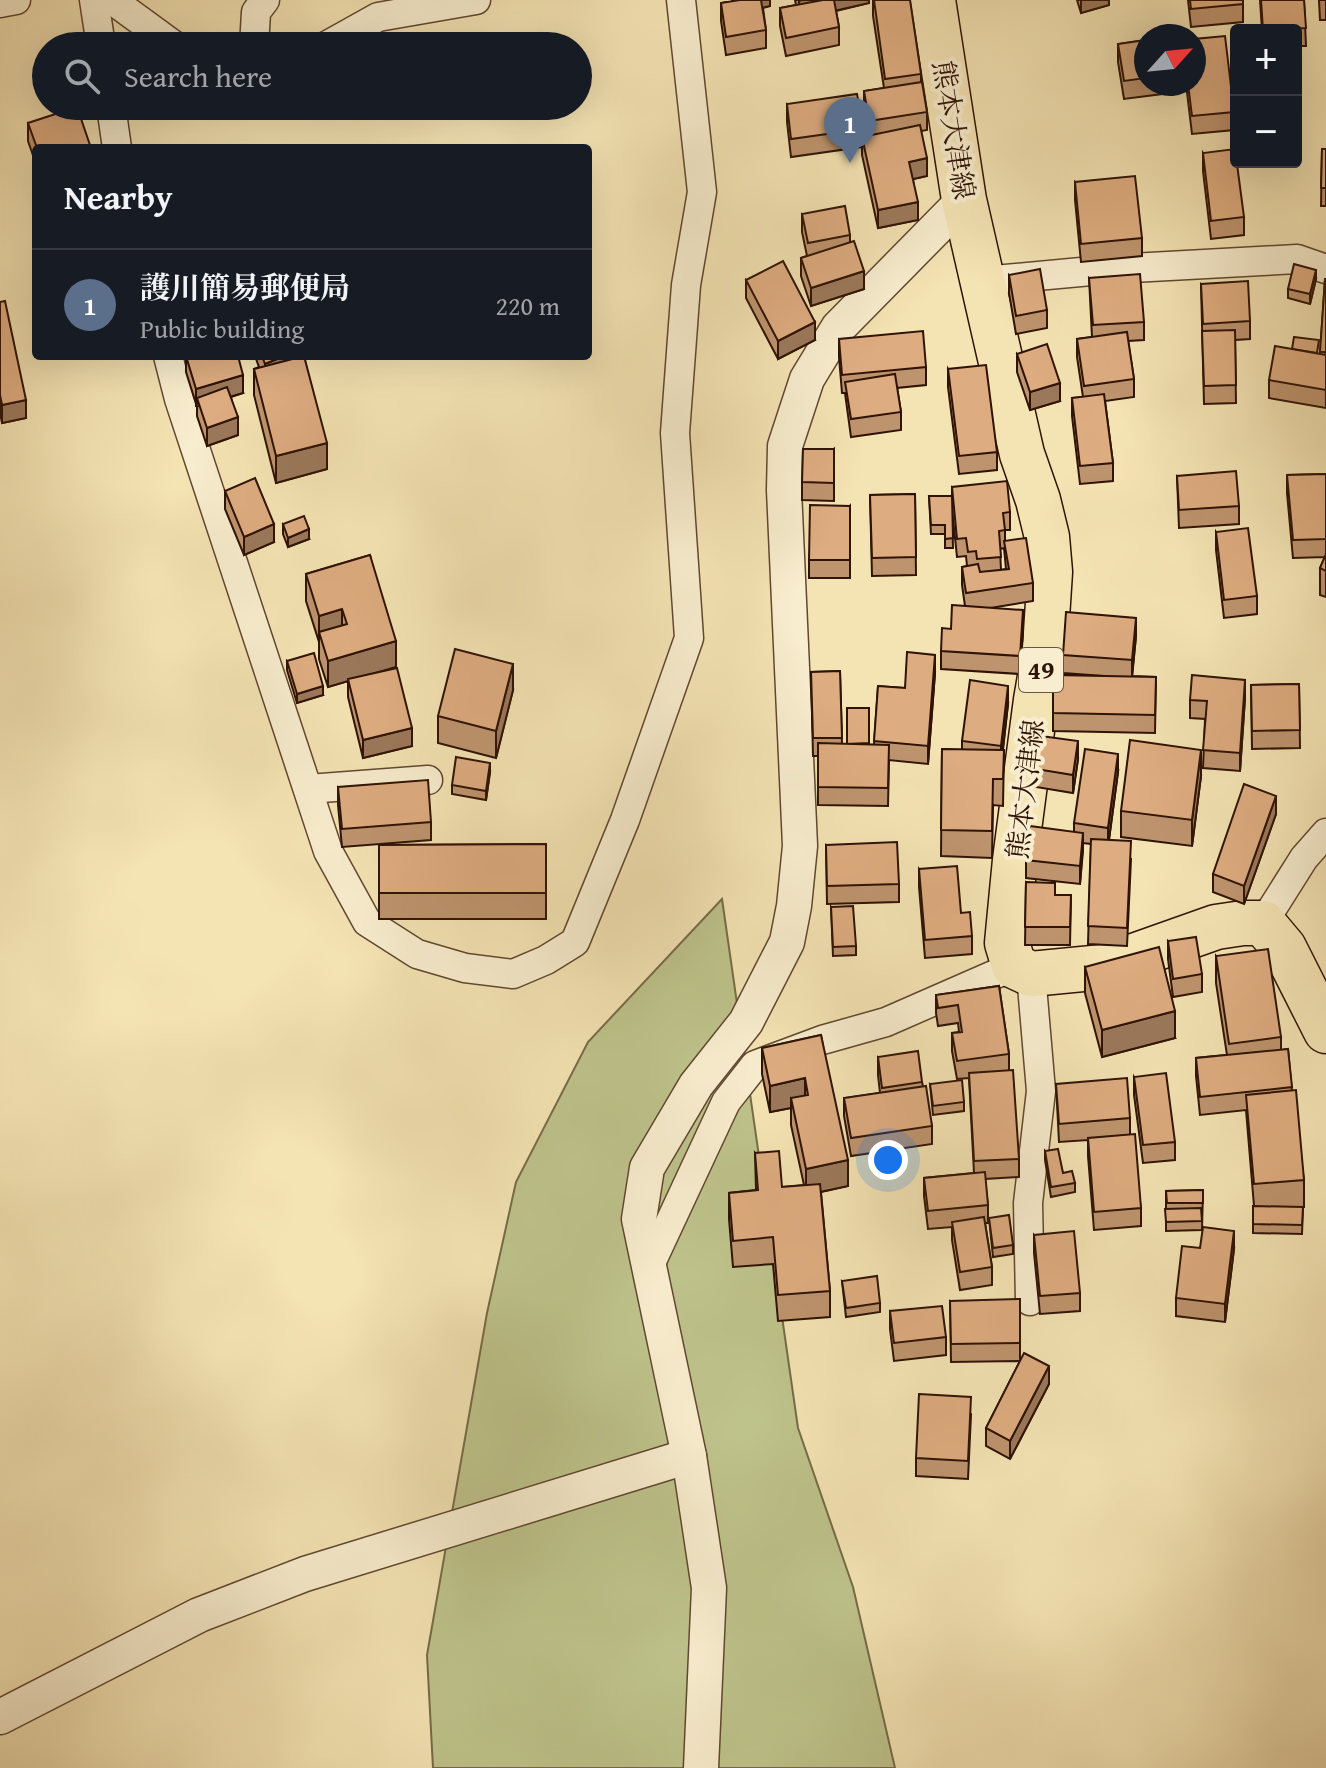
<!DOCTYPE html>
<meta charset="utf-8">
<style>
body{margin:0;font-family:"Gentium Book Plus","Noto Serif JP",serif;background:#242831;color:#f1f3f6}
.controls{position:absolute;right:24px;top:24px;display:grid;overflow:hidden;border-radius:8px;box-shadow:0 8px 32px #0002}
.controls button{width:72px;height:72px;display:grid;place-items:center;padding:0;border:0;border-bottom:2px solid #363941;background:#171b24;color:#f1f3f6;font:40px sans-serif}
.compass{position:absolute;left:1134px;top:24px;width:72px;height:72px;border-radius:50%;background:#171b24;box-shadow:0 8px 32px #0002;rotate:63deg}
.you{position:absolute;left:888px;top:1160px;width:28px;height:28px;margin:-20px;border:6px solid #fff;border-radius:50%;background:#1a73e8;box-shadow:0 0 0 12px #1a73e833}
.badge{display:grid;place-items:center;width:52px;height:52px;border-radius:50%;background:#1a73e8;color:#fff;font-size:26px;font-weight:700}
.pin{position:absolute;translate:-50% -66px;filter:drop-shadow(0 2px 4px #0008)}
.pin::after{content:'';position:absolute;top:42px;width:28px;height:24px;background:inherit;clip-path:polygon(0 0,100% 0,50% 100%)}
.list{margin:0;padding:0;list-style:none}
h2{display:flex;justify-content:space-between;align-items:center;height:104px;margin:0;padding:0 32px;font-size:34px}
h2 small{font-size:26px;font-weight:400;color:#9ea1a6}
.list li{display:grid;grid-template-columns:52px 1fr auto;gap:24px;align-items:center;box-sizing:border-box;height:112px;padding:0 32px;border-top:2px solid #363941}
.list b{display:block;font-size:30px;white-space:nowrap}
.list p{margin:0;font-size:26px;white-space:nowrap;color:#9ea1a6}
.list em{font-size:26px;font-style:normal;color:#9ea1a6}
.icon{flex:none;width:44px;height:44px;fill:none;stroke:currentColor;stroke-width:2;stroke-linecap:round;stroke-linejoin:round}
.map{position:relative;flex:none;width:1326px;height:1768px;overflow:hidden}
.search{position:absolute;background:#171b24;box-shadow:0 8px 32px #0002;left:32px;top:32px;width:560px;height:88px;display:flex;align-items:center;gap:20px;box-sizing:border-box;padding:0 28px;border-radius:44px;color:#9ea1a6;font-size:30px}
.panel{position:absolute;background:#171b24;box-shadow:0 8px 32px #0002;left:32px;top:144px;width:560px;height:216px;border-radius:8px}
.map>svg:first-child{display:block}
</style>
<div class="map">
<svg width="1326" height="1768" viewBox="0 0 1326 1768">
<rect width="100%" height="100%" fill="#f4e3b3"/>
<filter id="stains"><feTurbulence type="fractalNoise" baseFrequency=".0025" numOctaves="4"/><feColorMatrix values="0 0 0 0 .2 0 0 0 0 .09 0 0 0 0 .02 0 0 0 .5 -.17"/></filter>
<radialGradient id="worn" r=".72"><stop offset=".6" stop-color="#630" stop-opacity="0"/><stop offset="1" stop-color="#630" stop-opacity=".3"/></radialGradient>
<path fill="#bec38b" stroke="#766b48" stroke-width="2" d="M722,899L798,1428L853,1587L895,1768H433L427,1655L487,1313L516,1182L588,1042Z"/>
<g fill="none" stroke-linecap="round" stroke-linejoin="round">
<g stroke="#604730" stroke-width="31">
<g id="minor">
<path d="M94,0L101,46"/>
<path d="M112,0L175,46"/>
<path d="M0,3L16,0"/>
<path d="M254,46L256,12L265,0"/>
<path d="M326,46L378,17L476,0"/>
<path d="M111,106L117,148"/>
<path d="M983,281L1113,269L1297,259L1326,269"/>
<path d="M168,356L179,399L328,851L367,922L417,954L465,968L513,974L546,960L575,942L625,820L689,638L675,433L686,285L702,192L681,0"/>
<path d="M308,789L428,780"/>
<path d="M1263,923L1304,858L1326,833"/>
<path d="M650,1265L726,1102L755,1065L822,1040L886,1022L1014,966"/>
<path d="M1030,1301L1028,1203L1041,1091L1031,974"/>
</g>
</g>
<g stroke="#604730" stroke-width="37">
<g id="tertiary">
<path d="M0,1717L199,1615L305,1574L689,1456"/>
<path d="M701,1768L709,1588L689,1456L639,1219L647,1168L696,1085L746,1022L787,942L794,906L800,846L784,490L785,446L807,379L838,328L964,200"/>
</g>
</g>
<g stroke="#2f1305" stroke-width="47">
<path id="primary" d="M933,0L964,200L1022,454L1038,500L1047,537L1050,572L1045,648L1036,700L1015,860L1007,943L1014,966L1031,974L1103,967L1216,927L1243,923H1263L1284,948L1326,1031"/>
</g>
<use href="#minor" stroke="#f8edce" stroke-width="28"/>
<use href="#tertiary" stroke="#f8edce" stroke-width="34"/>
<use href="#primary" stroke="#f4e3b3" stroke-width="44"/>
</g>
<g fill="#be946e" stroke="#2f1305" stroke-width="2" fill-rule="evenodd">
<path d="M732,0H770V6L763,8L766,30V48L726,55L721,21V3L732,1Z"/>
<path d="M795,0H869V3L836,11L839,27V45L786,56L780,26V8L796,5Z"/>
<path d="M873,0L921,74V82L927,112V130L921,131L927,176L913,179L918,220L878,228L862,155V147L791,157L787,122V104L863,129V137L869,136L864,109V91L884,88L873,16Z"/>
<path d="M1077,0H1109V5L1081,13Z"/>
<path d="M1188,0H1243V22L1191,27Z"/>
<path d="M1260,0H1304L1306,46H1296V30H1262Z"/>
<path d="M1319,0H1326V20H1320Z"/>
<path d="M1146,40V84H1178V92L1124,99L1118,62V44Z"/>
<path d="M1186,84H1194L1234,112V130L1192,134Z"/>
<path d="M28,123L91,148H36V164L28,141Z"/>
<path d="M1322,149H1326V206H1321Z"/>
<path d="M1203,153L1244,217V235L1211,239L1203,171Z"/>
<path d="M1075,182L1142,238V256L1081,262L1075,200Z"/>
<path d="M802,214L850,235V242L864,289L811,306L801,276V258L807,256L802,232Z"/>
<path d="M1009,275L1047,310V328L1016,334L1009,293Z"/>
<path d="M1089,278L1144,322V340L1128,341L1134,379V397L1105,401L1113,463V481L1080,484L1072,416V398L1083,397L1077,357V339L1092,337Z"/>
<path d="M1316,279L1310,304L1288,298V289Z"/>
<path d="M1325,279L1326,408L1269,398V380L1292,349L1320,354Z"/>
<path d="M746,280L815,340L778,359L746,298Z"/>
<path d="M1201,284L1250,321V339L1235,340L1236,403L1204,404Z"/>
<path d="M0,302L26,418L2,423L0,413Z"/>
<path d="M839,339L926,367V385L897,388L901,412V430L851,437L845,393H842L839,357Z"/>
<path d="M1017,354L1060,401L1030,410L1017,372Z"/>
<path d="M186,356L243,393L231,397L238,435L207,446L197,416V407L186,372Z"/>
<path d="M255,356H304L327,469L276,483L254,395V369L259,367Z"/>
<path d="M948,369L997,452V470L959,474L948,387Z"/>
<path d="M834,449V501L802,500V482Z"/>
<path d="M1326,474V597L1320,595V568L1325,557L1293,558L1287,493V475Z"/>
<path d="M1177,476L1239,506V524L1179,528Z"/>
<path d="M952,487L1010,512V530H1005V541L1033,583V601L990,608L1023,628L1020,674L941,669V651L951,629L965,606L962,585V567L967,566L966,556L957,557L952,509L953,548H945V534H931L929,496H952ZM1004,548L1006,569L1001,570L1000,549Z"/>
<path d="M225,491L274,542L244,555L225,509Z"/>
<path d="M915,494L916,575L872,576L870,495Z"/>
<path d="M850,506V578H809V560Z"/>
<path d="M283,524L309,539L288,547L283,534Z"/>
<path d="M1216,532L1257,596V614L1224,618L1216,550Z"/>
<path d="M370,555L396,667L382,671L412,746L363,758L348,697V681L328,687L319,659V642L306,601V574Z"/>
<path d="M1136,636L1132,676L1156,677L1155,733L1053,731V675L1104,676L1063,673V655Z"/>
<path d="M287,661L323,695L297,703L287,670Z"/>
<path d="M840,671L842,744L874,745L878,686L905,688L935,673L928,764L889,760L888,806L818,805V756H813L811,672Z"/>
<path d="M1299,684L1300,748L1252,749L1251,685Z"/>
<path d="M513,690L496,758L438,743V716Z"/>
<path d="M1245,698L1240,771L1203,768L1205,719L1190,718V700Z"/>
<path d="M1008,704L1003,750H1004L1003,806L993,805L992,858L941,856L942,749L962,750V741Z"/>
<path d="M1078,759L1073,793L1036,787V769Z"/>
<path d="M490,772L486,800L452,794V785Z"/>
<path d="M1118,772L1109,840L1131,859L1127,946L1088,944L1091,844L1083,843L1080,884L1026,878V860L1074,832V823Z"/>
<path d="M1201,776L1192,846L1121,837V811Z"/>
<path d="M338,787L431,822V840L342,847L338,805Z"/>
<path d="M1276,814L1244,904L1213,892V874Z"/>
<path d="M546,844V919H379V845Z"/>
<path d="M826,845L899,884V902L827,904Z"/>
<path d="M919,869L972,936V954L925,958L919,887Z"/>
<path d="M1026,882L1055,895H1071L1070,945H1025Z"/>
<path d="M831,907L856,946V955L833,956Z"/>
<path d="M1168,941L1202,974V992L1173,997L1168,959Z"/>
<path d="M1216,956L1281,1037V1050L1288,1049L1292,1091L1304,1180V1207H1296H1303L1302,1234L1253,1233V1206H1254L1246,1110L1200,1115L1196,1076V1058L1227,1055L1216,983Z"/>
<path d="M1085,967L1175,1038L1102,1057L1085,993Z"/>
<path d="M999,986L1009,1054V1070L1019,1159V1177L985,1179L988,1205V1223H985L992,1267V1285L960,1290L952,1240V1227L928,1229L924,1196V1178L974,1173L969,1078L957,1079L952,1051V1033L959,1032L958,1023L938,1026L936,1013V995Z"/>
<path d="M821,1035L848,1186L821,1192L830,1291V1317L778,1321L773,1264L733,1267L729,1219V1193L756,1190L755,1153L782,1187L804,1185L791,1125V1108L770,1112L762,1074V1048Z"/>
<path d="M878,1057L922,1082L932,1126V1144L851,1156L844,1116V1098L880,1093L878,1075Z"/>
<path d="M1134,1077L1175,1142V1160L1143,1163L1134,1095Z"/>
<path d="M930,1084L964,1102V1111L933,1115Z"/>
<path d="M1056,1084L1130,1118V1135L1141,1208V1226L1094,1230L1088,1156V1140L1059,1142Z"/>
<path d="M1045,1151L1063,1173L1075,1183V1192L1051,1197L1045,1160Z"/>
<path d="M1203,1190L1202,1230L1166,1231V1191Z"/>
<path d="M989,1218L1013,1245V1254L993,1257Z"/>
<path d="M1034,1235L1080,1293V1311L1040,1314L1034,1253Z"/>
<path d="M1234,1249L1225,1322L1176,1316V1298Z"/>
<path d="M842,1281L880,1303V1312L846,1317Z"/>
<path d="M950,1301L1020,1343V1360L1049,1384L1010,1459L986,1446V1428L1020,1361L951,1362Z"/>
<path d="M890,1311L946,1337V1355L894,1361L890,1329Z"/>
<path d="M971,1415L968,1479L916,1476V1458Z"/>
</g>
<g fill="#9b785a" stroke="#2f1305" stroke-width="2">
<path d="M735,0H770V6L735,14Z"/>
<path d="M802,0H869V3L799,19V1Z"/>
<path d="M1081,0H1109V5L1081,13Z"/>
<path d="M325,106H363V108L325,116Z"/>
<path d="M927,158V176L909,180V162Z"/>
<path d="M918,202V220L878,228V210Z"/>
<path d="M1316,270V279L1310,304V294Z"/>
<path d="M864,271V289L811,306V288Z"/>
<path d="M815,322V340L778,359V341Z"/>
<path d="M284,356H304L265,382V364Z"/>
<path d="M243,375V393L199,406L197,398L196,407V389Z"/>
<path d="M1060,383V401L1030,410V392Z"/>
<path d="M26,400V418L2,423V405Z"/>
<path d="M238,417V435L207,446V428Z"/>
<path d="M327,443V469L276,483V456Z"/>
<path d="M274,524V542L244,555V537Z"/>
<path d="M309,529V539L288,547V538Z"/>
<path d="M342,609V636L319,632V642V616Z"/>
<path d="M1023,610V628L1020,674V656Z"/>
<path d="M1136,618V636L1132,678V660Z"/>
<path d="M396,641V667L328,687V661Z"/>
<path d="M935,655V673L928,764V746Z"/>
<path d="M513,664V690L496,758V731Z"/>
<path d="M1245,680V698L1240,771V753Z"/>
<path d="M323,686V695L297,703V694Z"/>
<path d="M1008,686V704L1001,764V746Z"/>
<path d="M412,728V746L363,758V740Z"/>
<path d="M1078,741V759L1073,793V775Z"/>
<path d="M1201,750V776L1192,846V820Z"/>
<path d="M1118,754V772L1108,846V828Z"/>
<path d="M490,763V772L486,800V791Z"/>
<path d="M1276,796V814L1244,904V886Z"/>
<path d="M1083,833V851L1080,884V866Z"/>
<path d="M1175,1011V1038L1102,1057V1030Z"/>
<path d="M805,1078V1105L791,1098V1108L770,1112V1086Z"/>
<path d="M848,1160V1186L806,1195V1169Z"/>
<path d="M1234,1231V1249L1225,1322V1304Z"/>
<path d="M1049,1366V1384L1010,1459V1441Z"/>
</g>
<g fill="#ddac80" stroke="#2f1305" stroke-width="2">
<path d="M740,0H761L766,30L726,37L721,3Z"/>
<path d="M823,0H834L839,27L786,38L780,8Z"/>
<path d="M874,0H910L921,74L885,79Z"/>
<path d="M1190,0H1243V4L1191,9Z"/>
<path d="M1261,0H1304L1306,28L1263,30Z"/>
<path d="M1225,36L1234,112L1192,116L1188,84H1194V39Z"/>
<path d="M1146,40V78L1124,81L1118,44Z"/>
<path d="M922,82L927,112L869,121L864,91Z"/>
<path d="M857,94L863,129L791,139L787,104Z"/>
<path d="M77,107L91,148H37L28,123Z"/>
<path d="M920,125L927,158L909,162L918,202L878,210L862,137Z"/>
<path d="M1235,149L1244,217L1211,221L1203,153Z"/>
<path d="M1322,149H1326V188H1321Z"/>
<path d="M1135,176L1142,238L1081,244L1075,182Z"/>
<path d="M845,206L850,235L808,243L802,214Z"/>
<path d="M854,241L864,271L811,288L801,258Z"/>
<path d="M783,261L815,322L778,341L746,280Z"/>
<path d="M1294,264L1316,270L1310,294L1288,289Z"/>
<path d="M1040,269L1047,310L1016,316L1009,275Z"/>
<path d="M1140,274L1144,322L1093,325L1089,278Z"/>
<path d="M1325,279H1326V352H1320Z"/>
<path d="M1248,281L1250,321L1203,324L1201,284Z"/>
<path d="M5,301L26,400L2,405L0,395V302Z"/>
<path d="M1235,330L1236,385L1204,386L1202,331Z"/>
<path d="M923,331L926,367L842,375L839,339Z"/>
<path d="M1127,332L1134,379L1084,386L1077,339Z"/>
<path d="M1294,337L1319,340L1317,353L1292,349Z"/>
<path d="M1047,344L1060,383L1030,392L1017,354Z"/>
<path d="M1275,346L1326,355V390L1269,380Z"/>
<path d="M186,356H238L243,375L196,389Z"/>
<path d="M262,356H284L265,364Z"/>
<path d="M304,356L327,443L276,456L254,369Z"/>
<path d="M986,365L997,452L959,456L948,369Z"/>
<path d="M895,374L901,412L851,419L845,382Z"/>
<path d="M227,387L238,417L207,428L197,398Z"/>
<path d="M1104,394L1113,463L1080,466L1072,398Z"/>
<path d="M803,449H834V483L802,482Z"/>
<path d="M1236,471L1239,506L1179,510L1177,476Z"/>
<path d="M1326,474V539L1293,540L1287,475Z"/>
<path d="M255,478L274,524L244,537L225,491Z"/>
<path d="M1007,481L1010,512L1003,513L1005,530L999,531L1001,557L977,559L976,551L968,552L966,538L957,539L952,487Z"/>
<path d="M915,494L916,557L872,558L870,495Z"/>
<path d="M929,496H952L953,538L945,539V525H931Z"/>
<path d="M810,505L850,506V560H809Z"/>
<path d="M304,516L309,529L288,538L283,524Z"/>
<path d="M1248,528L1257,596L1224,600L1216,532Z"/>
<path d="M1026,538L1033,583L966,593L962,567L978,564L980,572L1009,569L1004,541Z"/>
<path d="M1326,554V571L1320,568Z"/>
<path d="M370,555L396,641L328,661L319,632L347,624L342,609L319,616L306,574Z"/>
<path d="M952,605L1023,610L1020,656L941,651L942,628L951,629Z"/>
<path d="M1066,612L1136,618L1132,660L1063,655Z"/>
<path d="M455,649L513,664L496,731L438,716Z"/>
<path d="M907,652L935,655L928,746L874,741L878,686L905,688Z"/>
<path d="M314,653L323,686L297,694L287,661Z"/>
<path d="M397,668L412,728L363,740L348,679Z"/>
<path d="M840,671L842,738H813L811,672Z"/>
<path d="M1053,675L1156,677L1155,715L1053,713Z"/>
<path d="M1192,675L1245,680L1240,753L1203,750L1207,701L1190,700Z"/>
<path d="M970,680L1008,686L1001,746L962,741Z"/>
<path d="M1299,684L1300,730L1252,731L1251,685Z"/>
<path d="M847,708H869V743L847,744Z"/>
<path d="M1041,736L1078,741L1073,775L1036,769Z"/>
<path d="M1130,740L1201,750L1192,820L1121,811Z"/>
<path d="M818,743L889,745L888,788L818,787Z"/>
<path d="M942,749L1004,750L1003,779H993L992,831L941,830Z"/>
<path d="M1085,749L1118,754L1108,828L1074,823Z"/>
<path d="M456,757L490,763L486,791L452,785Z"/>
<path d="M428,780L431,822L342,829L338,787Z"/>
<path d="M1244,784L1276,796L1244,886L1213,874Z"/>
<path d="M1030,826L1083,833L1080,866L1026,860Z"/>
<path d="M1091,839L1131,841L1127,928L1088,926Z"/>
<path d="M897,842L899,884L827,886L826,845Z"/>
<path d="M546,844V893H379V845Z"/>
<path d="M957,866L961,913L970,912L972,936L925,940L919,869Z"/>
<path d="M1026,882L1055,883V895H1071L1070,927H1025Z"/>
<path d="M853,906L856,946L833,947L831,907Z"/>
<path d="M1196,937L1202,974L1173,979L1168,941Z"/>
<path d="M1159,947L1175,1011L1102,1030L1085,967Z"/>
<path d="M1268,949L1281,1037L1229,1044L1216,956Z"/>
<path d="M999,986L1009,1054L957,1061L952,1033L962,1032L958,1005L938,1008L936,995Z"/>
<path d="M821,1035L848,1160L806,1169L791,1098L808,1095L805,1078L770,1086L762,1048Z"/>
<path d="M1288,1049L1292,1087L1200,1097L1196,1058Z"/>
<path d="M918,1051L922,1082L882,1088L878,1057Z"/>
<path d="M1013,1070L1019,1159L974,1161L969,1073Z"/>
<path d="M1166,1073L1175,1142L1143,1145L1134,1077Z"/>
<path d="M1127,1078L1130,1118L1059,1124L1056,1084Z"/>
<path d="M962,1080L964,1102L933,1106L930,1084Z"/>
<path d="M926,1086L932,1126L851,1138L844,1098Z"/>
<path d="M1296,1090L1304,1180L1254,1184L1246,1095Z"/>
<path d="M1135,1134L1141,1208L1094,1212L1088,1138Z"/>
<path d="M1058,1149L1063,1173L1072,1171L1075,1183L1051,1187L1045,1151Z"/>
<path d="M779,1151L782,1187L820,1184L830,1291L778,1295L773,1237L733,1241L729,1193L758,1190L755,1153Z"/>
<path d="M985,1172L988,1205L928,1211L924,1178Z"/>
<path d="M1203,1190V1203H1167L1166,1191Z"/>
<path d="M1253,1206L1303,1207L1302,1225L1253,1224Z"/>
<path d="M1201,1208L1202,1221L1166,1222L1165,1209Z"/>
<path d="M1009,1215L1013,1245L993,1248L989,1218Z"/>
<path d="M984,1217L992,1267L960,1272L952,1222Z"/>
<path d="M1203,1227L1234,1231L1225,1304L1176,1298L1182,1246L1200,1248Z"/>
<path d="M1074,1231L1080,1293L1040,1296L1034,1235Z"/>
<path d="M877,1276L880,1303L846,1308L842,1281Z"/>
<path d="M1020,1299V1343L951,1344L950,1301Z"/>
<path d="M942,1306L946,1337L894,1343L890,1311Z"/>
<path d="M1024,1353L1049,1366L1010,1441L986,1428Z"/>
<path d="M919,1394L971,1397L968,1461L916,1458Z"/>
</g>
<g text-anchor="middle" stroke-width="8" stroke-linejoin="round" paint-order="stroke">
<rect fill="#f8edce" stroke="#6b5441" stroke-width="2" x="1019" y="648" width="44" height="44" rx="6"/>
<g font-size="26" font-weight="bold" fill="#2f1305">
<text x="1041" y="679">49</text>
</g>
<g font-size="28" fill="#2f1305" stroke="#f8edce">
<text transform="translate(954 130) rotate(81)" y="10">熊本大津線</text>
<text transform="translate(1025 789) rotate(-83)" y="10">熊本大津線</text>
</g>
</g>
<rect width="100%" height="100%" filter="url(#stains)"/>
<rect width="100%" height="100%" fill="url(#worn)"/>
</svg>
<div class="controls">
<button>+</button>
<button>−</button>
</div>
<svg class="compass" viewBox="-18 -18 36 36"><path d="M0-13l5 13h-10z" fill="#e53935"/><path d="M0 13l5-13h-10z" fill="#9ea1a6"/></svg>
<div class="you"></div>
<div class="pin badge" style="left:850px;top:163px;background:#5c6f8a">1</div>
<div class="search"><svg class="icon" aria-label="search" viewBox="0 0 24 24"><circle cx="10" cy="10" r="6"/><path d="M15 15l6 6"/></svg>Search here</div>
<section class="panel">
<h2>Nearby<small></small></h2>
<ul class="list">
<li><span class="badge" style="background:#5c6f8a">1</span><div><b>護川簡易郵便局</b><p>Public building</p></div><em>220 m</em></li>
</ul>
</section>
</div>
